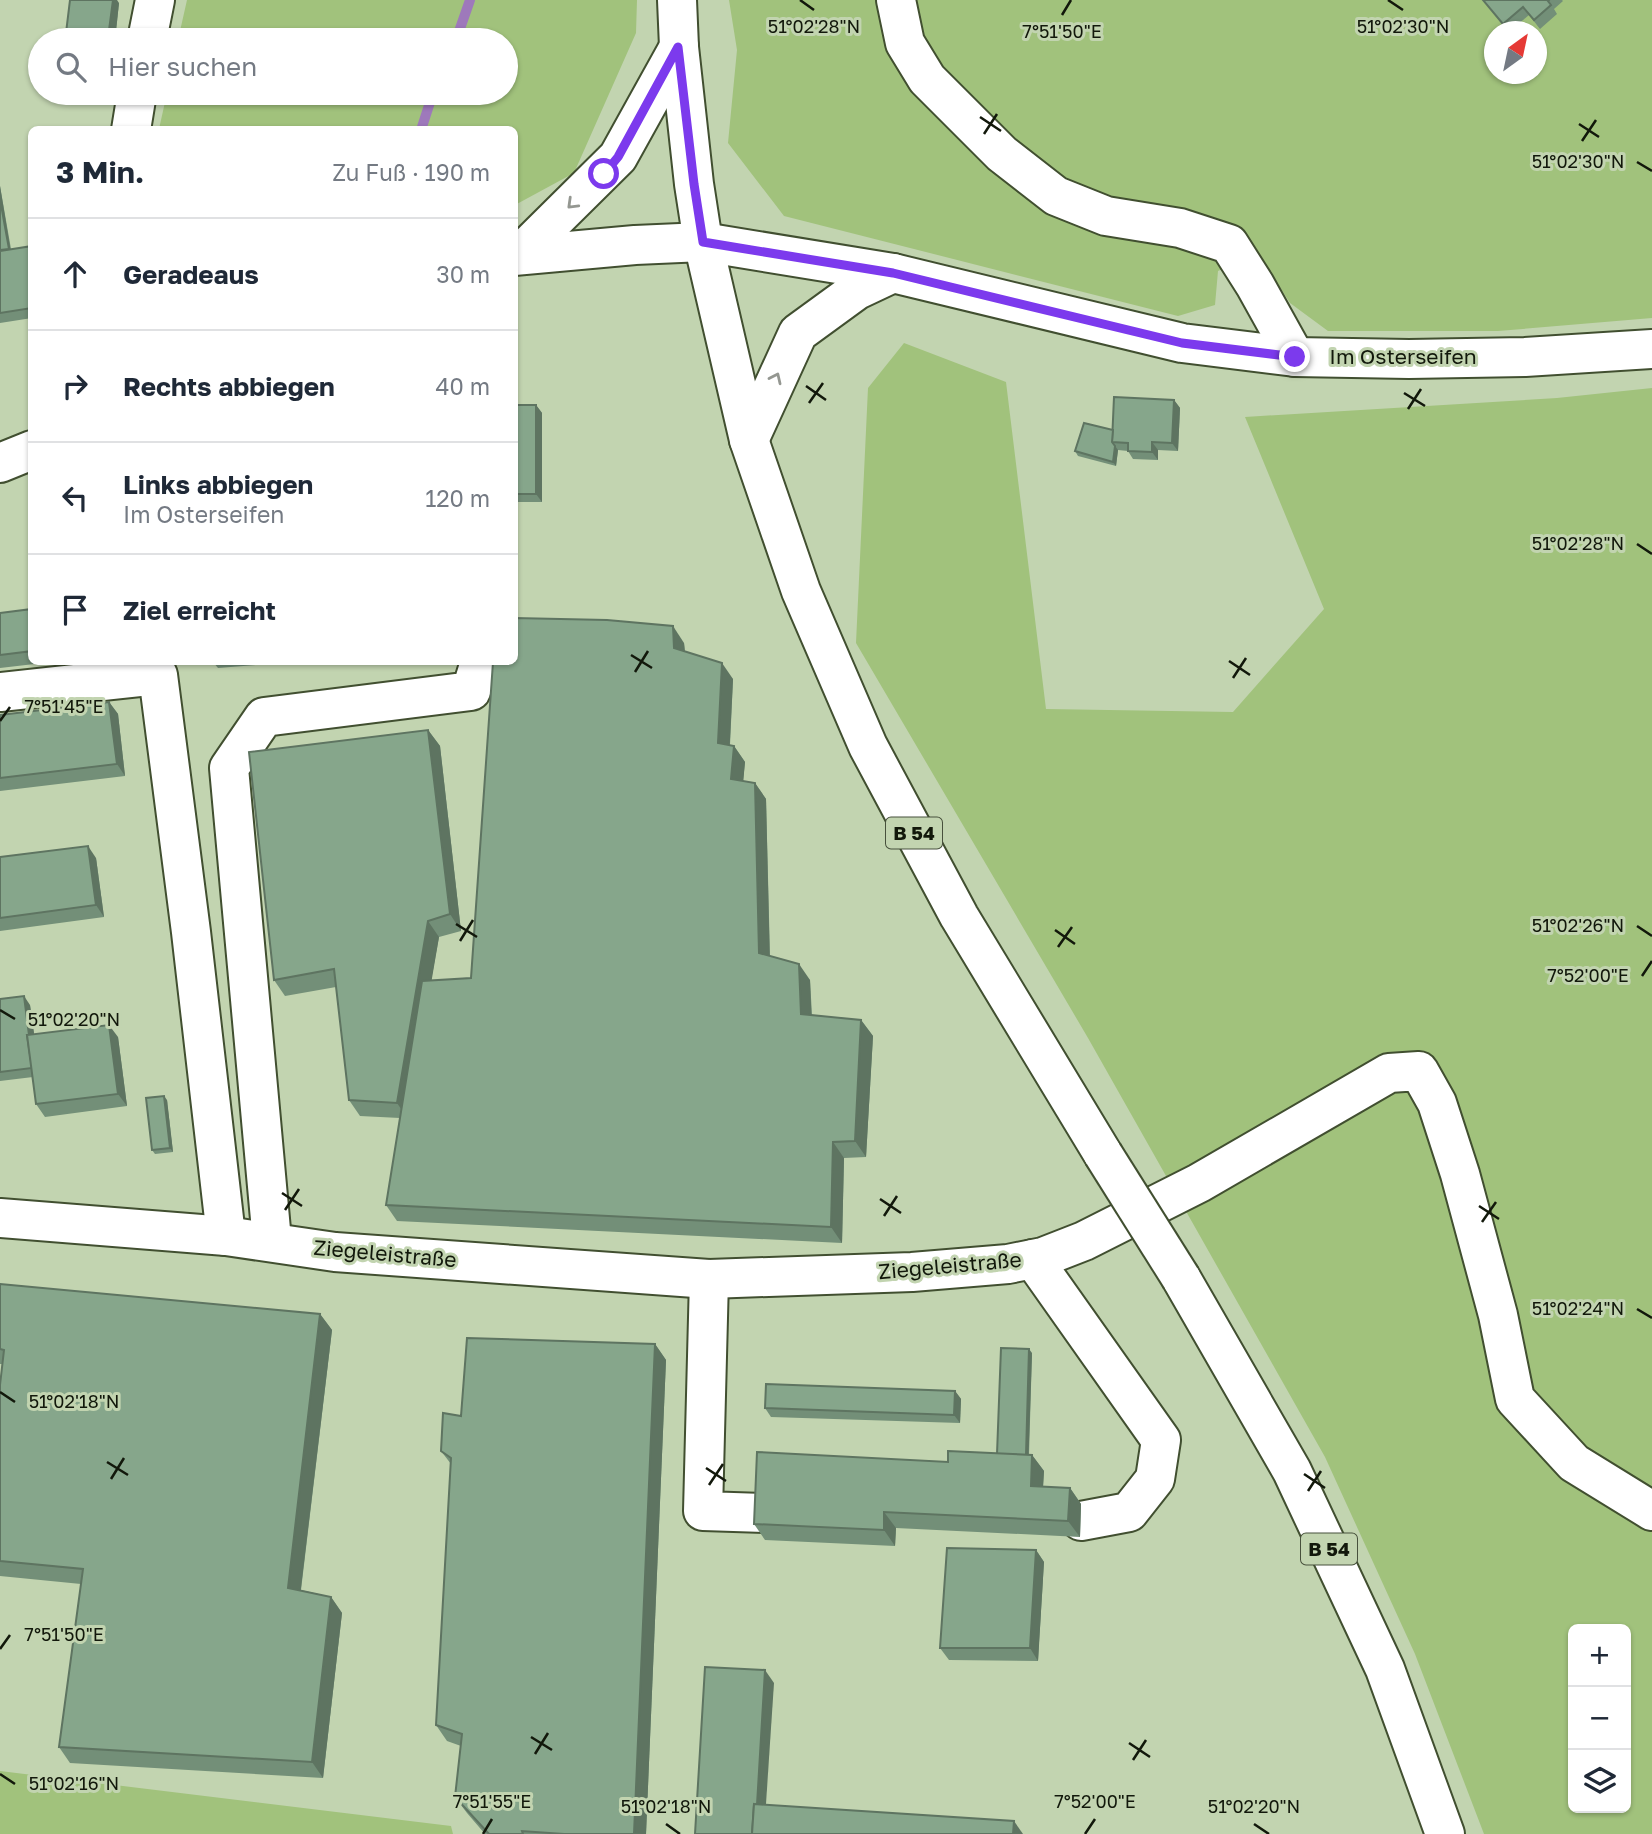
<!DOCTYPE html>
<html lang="de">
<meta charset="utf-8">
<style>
body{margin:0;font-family:"Golos Text",sans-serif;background:#f2f2f3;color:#1f2937}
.controls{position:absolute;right:21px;bottom:21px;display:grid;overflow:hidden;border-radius:10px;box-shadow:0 2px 5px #0004}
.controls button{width:63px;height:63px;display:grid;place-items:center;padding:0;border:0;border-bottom:2px solid #e0e1e3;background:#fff;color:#1f2937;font:35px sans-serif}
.compass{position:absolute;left:1484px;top:21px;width:63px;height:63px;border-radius:50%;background:#fff;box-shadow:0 2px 5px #0004;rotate:33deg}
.stop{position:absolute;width:21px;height:21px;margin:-16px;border:5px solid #7c3aed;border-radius:50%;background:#fff}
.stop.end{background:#7c3aed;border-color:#fff;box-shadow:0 2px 7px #0008}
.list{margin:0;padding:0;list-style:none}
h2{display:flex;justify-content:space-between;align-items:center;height:91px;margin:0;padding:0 28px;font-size:30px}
h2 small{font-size:23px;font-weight:400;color:#747a83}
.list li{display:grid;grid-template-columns:46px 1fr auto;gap:21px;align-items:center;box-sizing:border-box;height:112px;padding:0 28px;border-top:2px solid #e0e1e3}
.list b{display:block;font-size:26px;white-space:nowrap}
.list p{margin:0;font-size:23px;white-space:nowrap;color:#747a83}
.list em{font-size:23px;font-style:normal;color:#747a83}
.icon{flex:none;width:38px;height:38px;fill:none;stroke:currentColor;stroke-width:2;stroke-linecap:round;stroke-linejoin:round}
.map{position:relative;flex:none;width:1652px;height:1834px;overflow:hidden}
.search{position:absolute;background:#fff;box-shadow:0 2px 5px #0004;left:28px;top:28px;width:490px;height:77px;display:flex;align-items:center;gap:18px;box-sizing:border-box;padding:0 24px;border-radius:38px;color:#747a83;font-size:26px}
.panel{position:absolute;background:#fff;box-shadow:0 2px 5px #0004;left:28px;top:126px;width:490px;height:539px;border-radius:10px}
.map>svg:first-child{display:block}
</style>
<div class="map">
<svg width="1652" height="1834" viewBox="0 0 1652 1834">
<rect width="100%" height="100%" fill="#c2d4b0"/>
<g fill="#a1c27c" fill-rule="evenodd">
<path d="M187,0H637L636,33L574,173L515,205L514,130L159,129L167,93H506V40H178Z"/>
<path d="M729,0H1652V318L1498,331H1328L1290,303L1258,253L1218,271L1215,305L1178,316L784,216L728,143L737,50ZM1494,32H1536V74H1494Z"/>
<path d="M904,343L1006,382L1046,709L1233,712L1324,609L1245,417L1557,398L1652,388V1834H1484L1415,1654L1325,1457L1088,1038L856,643L868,388ZM1573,1629H1626V1808H1573Z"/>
<path d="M0,1771L451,1826L453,1834H0Z"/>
</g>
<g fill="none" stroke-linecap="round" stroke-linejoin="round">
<g stroke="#9e79bb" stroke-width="10">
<path d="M456,40L470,0"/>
<path d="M421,130L433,93"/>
</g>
<g stroke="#414f30" stroke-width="42">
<g id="minor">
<path d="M896,0L905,43L927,79L1002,154L1056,196L1106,216L1180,228L1229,244L1255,285L1295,357"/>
<path d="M147,40L155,0"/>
<path d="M131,130L137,93"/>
<path d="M519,255L618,157L679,47"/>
<path d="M514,256L635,245L703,242L893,273L1182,343L1295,357L1409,359L1525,357L1652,349"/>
<path d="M749,440L798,333L857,290L893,273"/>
<path d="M0,463L32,450"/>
<path d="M0,692L158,675L191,932L226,1236"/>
<path d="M0,1218L226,1236L335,1252L709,1279L912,1272L1008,1264L1043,1257L1084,1241L1199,1183L1389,1073L1419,1071L1437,1103L1460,1174L1498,1315L1515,1399L1574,1463L1652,1511"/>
<path d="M272,1241L229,768L264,717L471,691L480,662"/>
<path d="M1033,1259L1161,1440L1155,1479L1129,1512L1081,1521"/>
<path d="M709,1279L703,1511L767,1513"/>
</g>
</g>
<g stroke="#414f30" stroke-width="42">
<g id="major">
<path d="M677,0L679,47L694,184L703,242L749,440L801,591L868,746L959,916L1103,1154"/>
<path d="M1181,1278L1292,1471L1385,1669L1445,1834"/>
</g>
</g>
<use href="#minor" stroke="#fff" stroke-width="38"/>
<use href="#major" stroke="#fff" stroke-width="38"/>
<g stroke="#414f30" stroke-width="42" stroke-linecap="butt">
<path id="major-bridge" d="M1103,1154L1181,1278"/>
</g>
<use href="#major-bridge" stroke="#fff" stroke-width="38"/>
</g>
<g fill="#738f78">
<path d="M1483,0H1562L1563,1L1554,9L1557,14L1540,29L1529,15L1509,32Z"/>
<path d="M119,3L115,40H71L66,33Z"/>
<path d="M0,186L11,249L32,246V318L0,323Z"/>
<path d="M1174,400L1180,408L1178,451L1158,450V460L1133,459L1128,451L1118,450L1116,466L1078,456L1075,451L1113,430Z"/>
<path d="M514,405H536L542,413V502H514Z"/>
<path d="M32,609V662H43V663L0,668V613Z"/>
<path d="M684,643L685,652L733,679L730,745L734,746L745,762L743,781L755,783L766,799L770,956L810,980L812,1015L861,1020L873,1036L866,1157L844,1158L842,1243L397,1221L386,1205L400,1118L360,1116L349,1100L336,987L285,996L274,980L428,730L440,746L461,931L439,937L431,981L471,978Z"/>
<path d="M213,662H291L218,668Z"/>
<path d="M109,702L118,714L125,776L0,791V715Z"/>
<path d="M0,857L96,858L104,917L0,931Z"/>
<path d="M0,999L30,1005L34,1034L118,1037L127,1106L45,1117L36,1104L33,1077L0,1081Z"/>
<path d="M167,1100L173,1152L155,1154L152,1150Z"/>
<path d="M0,1284L320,1314L332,1330L301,1590L331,1597L342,1613L323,1778L70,1763L59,1747L81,1584L0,1576V1385L2,1364H0Z"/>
<path d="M655,1344L666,1360L646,1834H485L467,1813L455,1797L461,1746L447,1741L436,1725L451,1464L441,1451L461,1416Z"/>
<path d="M1032,1353L1029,1455H1032L1044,1471L1043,1487L1070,1488L1081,1504L1080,1537L896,1528L895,1546L765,1540L754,1524L948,1462L997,1454Z"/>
<path d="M955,1391L961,1399L960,1423L771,1417L765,1408Z"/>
<path d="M1036,1550L1044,1562L1038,1661L949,1660L940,1648Z"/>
</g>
<g fill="#5e7461">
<path d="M111,0H117L119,3L115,40H109L108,38Z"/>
<path d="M0,186L11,253L9,249L0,199Z"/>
<path d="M1174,400L1180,408L1178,451L1172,443Z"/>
<path d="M536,405L542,413V502L536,494Z"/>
<path d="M1152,442L1158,450V460L1152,452Z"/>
<path d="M1115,446L1118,450L1116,466L1113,462Z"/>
<path d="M673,626L684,643L686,664L674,648Z"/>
<path d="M722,663L733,679L729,759L718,743Z"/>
<path d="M109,702L118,714L125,776L117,764Z"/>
<path d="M428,730L440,746L461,931L450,914Z"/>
<path d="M734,746L745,762L742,795L731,779Z"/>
<path d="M755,783L766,799L770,969L759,953Z"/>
<path d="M88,846L96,858L104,917L96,905Z"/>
<path d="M428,921L439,937L408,1119L397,1103Z"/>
<path d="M799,964L810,980L812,1030L801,1014Z"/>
<path d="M24,996L30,1005L40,1076L34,1068Z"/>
<path d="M861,1020L873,1036L866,1157L855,1141Z"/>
<path d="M109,1025L118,1037L127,1106L118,1094Z"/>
<path d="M164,1096L167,1100L173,1152L170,1148Z"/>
<path d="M833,1142L844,1158L842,1243L831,1227Z"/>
<path d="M320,1314L332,1330L299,1604L288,1588Z"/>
<path d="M655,1344L666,1360L646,1834H634Z"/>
<path d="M1029,1349L1032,1353L1028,1471L1026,1466Z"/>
<path d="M955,1391L961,1399L960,1423L954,1415Z"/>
<path d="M1032,1455L1044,1471L1042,1502L1031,1486Z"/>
<path d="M1070,1488L1081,1504L1080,1537L1068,1521Z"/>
<path d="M884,1512L896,1528L895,1546L884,1530Z"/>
<path d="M1036,1550L1044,1562L1038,1661L1030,1648Z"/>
<path d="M331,1597L342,1613L323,1778L312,1762Z"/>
<path d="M765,1670L774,1683L764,1834H755Z"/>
<path d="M1014,1821L1023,1834H1013Z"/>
</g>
<g fill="#86a68b" stroke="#5e7461" stroke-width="2">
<path d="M70,0H113L108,38L66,33Z"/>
<path d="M1483,0H1549L1548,1L1551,5L1534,20L1523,7L1503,24Z"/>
<path d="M0,199L9,249L0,250Z"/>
<path d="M32,246V308L0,313V251Z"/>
<path d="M1114,397L1174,400L1172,443L1152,442V452L1128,451V443L1112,442Z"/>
<rect x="514" y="405" width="22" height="89"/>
<path d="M1084,423L1113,430L1112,442L1115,446L1113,462L1075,451Z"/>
<path d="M32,609V651L0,655V613Z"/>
<path d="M514,618L607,620L673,626L674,648L722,663L718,743L734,746L731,779L755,783L759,953L799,964L801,1014L861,1020L855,1141L833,1142L831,1227L386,1205L422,981L471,978L493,662H514Z"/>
<path d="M109,702L117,764L0,778V715Z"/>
<path d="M428,730L450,914L428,921L397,1103L349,1100L334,969L274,980L249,752Z"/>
<path d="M88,846L96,905L0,918V857Z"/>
<path d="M24,996L29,1035H27L32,1068L0,1072V999Z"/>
<path d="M109,1025L118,1094L36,1104L27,1035Z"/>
<path d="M164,1096L170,1148L152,1150L146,1098Z"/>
<path d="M0,1284L320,1314L288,1588L331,1597L312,1762L59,1747L83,1569L0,1561V1385L4,1350L0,1349Z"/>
<path d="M467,1338L655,1344L634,1834H564L522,1831L523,1834H489L455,1797L462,1734L436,1725L451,1458L441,1451L443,1413L461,1416Z"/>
<path d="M1001,1348L1029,1349L1026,1455L997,1454Z"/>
<path d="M766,1384L955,1391L954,1415L765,1408Z"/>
<path d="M948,1451L1032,1455L1031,1486L1070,1488L1068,1521L884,1512V1530L754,1524L757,1452L948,1462Z"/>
<path d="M947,1548L1036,1550L1030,1648H940Z"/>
<path d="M705,1667L765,1670L757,1805L754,1804L752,1834H695Z"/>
<path d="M754,1804L1014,1821L1013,1834H752Z"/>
</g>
<defs><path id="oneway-chevron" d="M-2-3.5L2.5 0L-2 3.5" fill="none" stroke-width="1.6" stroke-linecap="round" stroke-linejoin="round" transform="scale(1.75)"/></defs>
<g stroke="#949791">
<use href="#oneway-chevron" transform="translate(572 204) rotate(136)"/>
<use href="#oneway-chevron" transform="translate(776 378) rotate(-65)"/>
</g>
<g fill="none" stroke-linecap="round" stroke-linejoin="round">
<path stroke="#7c3aed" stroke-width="9" d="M604,174L618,157L678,47L694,184L703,242L893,273L1182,343L1295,357"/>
</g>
<path fill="none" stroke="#12180b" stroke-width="2.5" d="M800,0L814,10M1388,0L1403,10M1062,15L1071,0M980,117L1001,131M1579,124L1599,137M984,134L997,114M1582,141L1596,120M1637,162L1652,171M806,386L826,400M1404,393L1425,406M809,403L823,383M1408,409L1421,389M1637,544L1652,554M631,655L652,668M1229,661L1250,675M635,672L648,651M1233,678L1246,658M0,721L10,707M456,924L477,937M1637,926L1652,936M1055,930L1075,944M460,941L473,920M1058,947L1072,927M1642,976L1652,961M0,1010L15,1019M282,1193L302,1206M880,1199L901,1213M1479,1206L1499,1219M285,1210L299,1189M884,1216L897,1196M1482,1222L1496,1202M1637,1309L1652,1318M0,1392L15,1402M107,1462L128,1475M706,1468L726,1481M1304,1474L1325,1488M111,1479L124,1458M709,1485L723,1464M1308,1491L1321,1471M0,1649L10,1635M531,1737L552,1750M1129,1743L1150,1757M535,1754L548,1733M1133,1760L1146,1740M0,1774L15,1784M666,1824L680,1834M1254,1824L1269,1834M483,1834L492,1819M1085,1834L1095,1819"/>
<g text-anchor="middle" stroke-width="6" stroke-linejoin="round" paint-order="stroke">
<g fill="#c2d4b0" stroke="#47503c" stroke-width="2">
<rect x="886" y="817.5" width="56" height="31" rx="5"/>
<rect x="1301" y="1533.5" width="56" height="31" rx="5"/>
</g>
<g font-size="19" font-weight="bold" fill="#12180b">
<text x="914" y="840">B 54</text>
<text x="1329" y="1556">B 54</text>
</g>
<g font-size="21" fill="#12180b" stroke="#c2d4b0">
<text x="1403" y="364">Im Osterseifen</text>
<text transform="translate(385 1254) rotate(5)" y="7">Ziegeleistraße</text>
<text transform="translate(950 1266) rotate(-5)" y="7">Ziegeleistraße</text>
</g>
</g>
<g font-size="18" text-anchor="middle" fill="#12180b" stroke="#c2d4b0" stroke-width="6" stroke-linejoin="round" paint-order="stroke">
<text x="814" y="33">51°02'28"N</text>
<text x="1403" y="33">51°02'30"N</text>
<text x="1062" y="38">7°51'50"E</text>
<text x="1578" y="168">51°02'30"N</text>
<text x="1578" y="550">51°02'28"N</text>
<text x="64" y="713">7°51'45"E</text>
<text x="1578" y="932">51°02'26"N</text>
<text x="1588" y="982">7°52'00"E</text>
<text x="74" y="1026">51°02'20"N</text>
<text x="1578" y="1315">51°02'24"N</text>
<text x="74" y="1408">51°02'18"N</text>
<text x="64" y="1641">7°51'50"E</text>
<text x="74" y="1790">51°02'16"N</text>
<text x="492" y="1808">7°51'55"E</text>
<text x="1095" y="1808">7°52'00"E</text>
<text x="666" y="1813">51°02'18"N</text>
<text x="1254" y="1813">51°02'20"N</text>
</g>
</svg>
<div class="controls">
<button>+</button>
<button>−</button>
<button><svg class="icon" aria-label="layers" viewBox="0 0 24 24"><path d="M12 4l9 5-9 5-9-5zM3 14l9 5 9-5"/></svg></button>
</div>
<svg class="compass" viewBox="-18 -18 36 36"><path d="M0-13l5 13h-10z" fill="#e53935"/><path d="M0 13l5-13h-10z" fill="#747a83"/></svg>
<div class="stop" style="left:604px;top:174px"></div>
<div class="stop end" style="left:1295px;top:357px"></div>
<div class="search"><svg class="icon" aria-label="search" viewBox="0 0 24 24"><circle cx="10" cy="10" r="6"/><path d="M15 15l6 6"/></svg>Hier suchen</div>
<section class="panel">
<h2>3 Min.<small>Zu Fuß · 190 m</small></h2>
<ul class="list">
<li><svg class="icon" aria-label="ahead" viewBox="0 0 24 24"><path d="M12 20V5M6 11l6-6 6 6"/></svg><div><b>Geradeaus</b></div><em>30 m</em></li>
<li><svg class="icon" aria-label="right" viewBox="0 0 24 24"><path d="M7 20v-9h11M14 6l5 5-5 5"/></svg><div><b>Rechts abbiegen</b></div><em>40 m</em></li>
<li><svg class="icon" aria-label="left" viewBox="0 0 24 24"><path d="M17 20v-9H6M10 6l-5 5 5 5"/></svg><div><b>Links abbiegen</b><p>Im Osterseifen</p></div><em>120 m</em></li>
<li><svg class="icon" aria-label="arrive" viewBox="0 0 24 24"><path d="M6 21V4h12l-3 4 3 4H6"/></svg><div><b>Ziel erreicht</b></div></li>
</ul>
</section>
</div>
